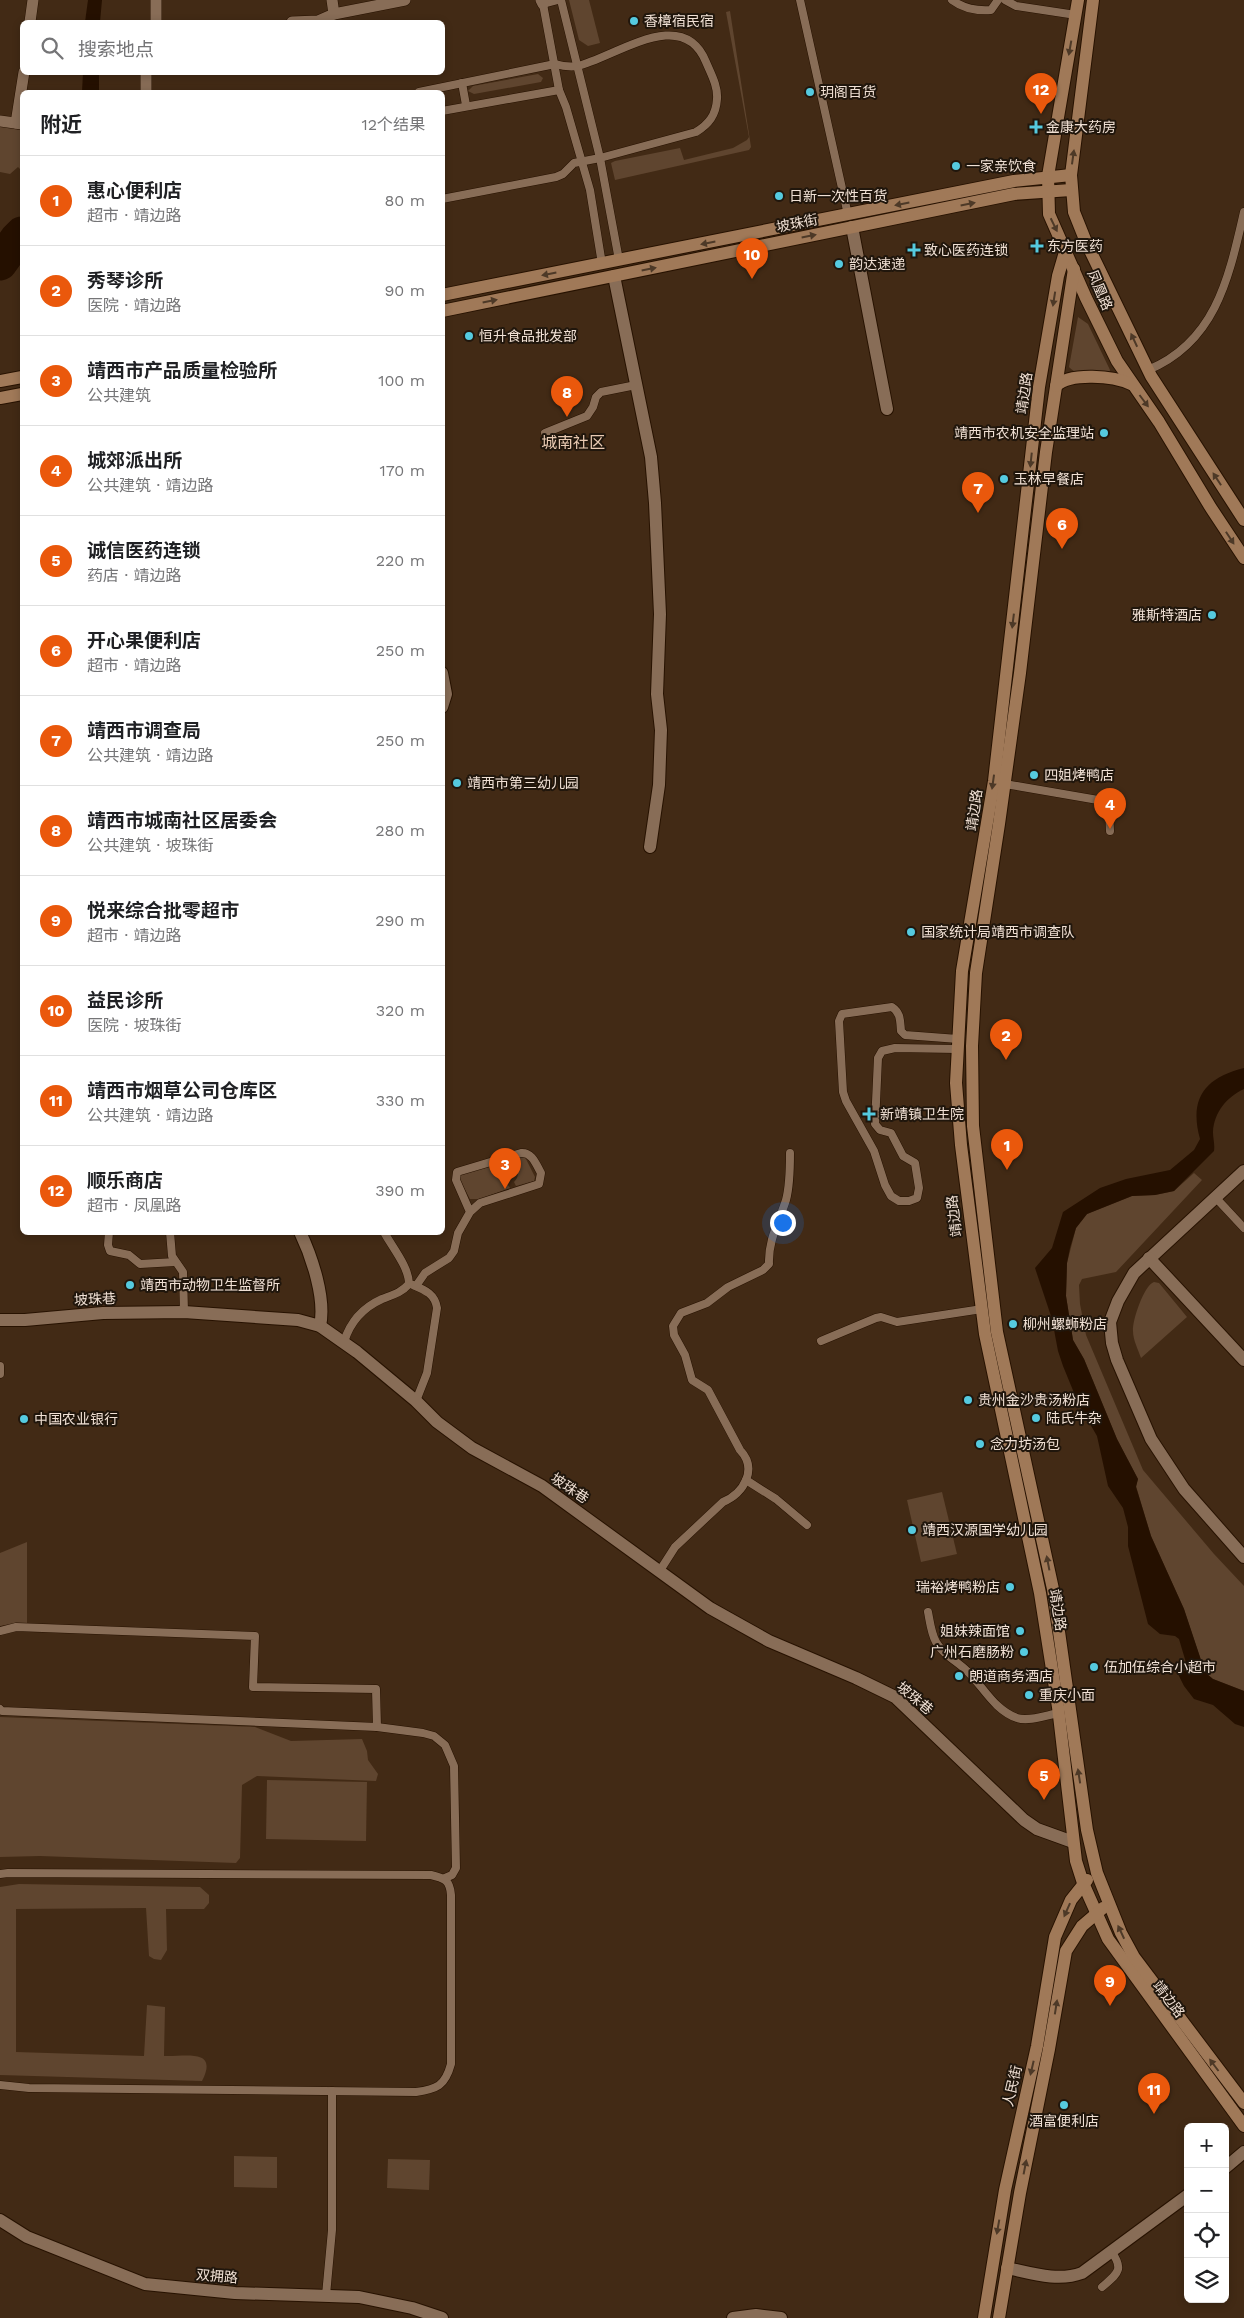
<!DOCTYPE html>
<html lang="zh">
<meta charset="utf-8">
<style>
body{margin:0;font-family:"Work Sans","Noto Sans SC",sans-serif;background:#f6f6f6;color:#202124}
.controls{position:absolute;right:15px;bottom:15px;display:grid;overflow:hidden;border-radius:8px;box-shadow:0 2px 8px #0003}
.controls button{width:45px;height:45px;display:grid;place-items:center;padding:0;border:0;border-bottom:1px solid #e0e0e0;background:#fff;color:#202124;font:25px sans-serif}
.you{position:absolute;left:782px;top:1222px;width:18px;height:18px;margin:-12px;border:4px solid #fff;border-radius:50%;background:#1a73e8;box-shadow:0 0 0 8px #1a73e833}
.badge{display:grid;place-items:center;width:32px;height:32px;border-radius:50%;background:#ea580c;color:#fff;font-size:16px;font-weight:700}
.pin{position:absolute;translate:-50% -41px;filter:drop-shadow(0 1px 2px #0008)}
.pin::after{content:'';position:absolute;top:26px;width:18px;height:15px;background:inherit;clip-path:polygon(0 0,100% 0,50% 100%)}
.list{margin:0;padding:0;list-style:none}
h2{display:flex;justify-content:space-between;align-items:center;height:65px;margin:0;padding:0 20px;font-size:21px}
h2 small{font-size:16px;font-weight:400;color:#757577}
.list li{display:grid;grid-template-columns:32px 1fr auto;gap:15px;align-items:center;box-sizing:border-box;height:90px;padding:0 20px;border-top:1px solid #e0e0e0}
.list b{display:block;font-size:19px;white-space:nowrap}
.list p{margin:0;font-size:16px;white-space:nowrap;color:#757577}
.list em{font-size:16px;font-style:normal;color:#757577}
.icon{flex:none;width:28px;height:28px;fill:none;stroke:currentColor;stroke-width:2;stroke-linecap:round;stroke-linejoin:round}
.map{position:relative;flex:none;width:1244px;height:2318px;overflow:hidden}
.search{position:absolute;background:#fff;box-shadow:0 2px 8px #0003;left:20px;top:20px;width:425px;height:55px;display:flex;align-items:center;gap:12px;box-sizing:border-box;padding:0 18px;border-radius:8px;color:#757577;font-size:19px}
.panel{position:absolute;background:#fff;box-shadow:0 2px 8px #0003;left:20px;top:90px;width:425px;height:1145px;border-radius:8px}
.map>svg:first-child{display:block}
</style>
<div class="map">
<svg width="1244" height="2318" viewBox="0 0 1244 2318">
<rect width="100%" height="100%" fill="#422a15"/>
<g fill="#5f452f">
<path d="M569,0H589L600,43L588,46L579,40Z"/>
<path d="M730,11L751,147L749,150L615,180L611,163L615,161L680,148L684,160L733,148L747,140L749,137L726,12Z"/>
<path d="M538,74L543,78L541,82L474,94L468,91L473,86Z"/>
<path d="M0,126L22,130L21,170L18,167L10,174L0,172Z"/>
<path d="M1078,317L1088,324L1110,370L1109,374C1097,374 1077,377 1069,367Z"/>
<path d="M519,1156L525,1157L535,1177L534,1181L516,1186L514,1182C521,1175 518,1167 509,1164L507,1160Z"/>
<path d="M501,1161L503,1167C493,1178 506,1180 510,1188L480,1199H470L460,1180L459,1174Z"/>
<path d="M1194,1173L1202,1180L1116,1272L1082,1279L1079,1285L1080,1304L1086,1335L1143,1470L1214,1554L1244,1586V1691L1213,1679L1207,1674L1203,1666L1184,1609L1151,1536L1136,1486L1138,1479L1117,1439L1084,1359L1073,1340L1066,1296L1067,1263L1076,1228L1087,1214L1132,1196L1155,1195L1174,1191Z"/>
<path d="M1154,1282L1159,1283L1187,1317L1141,1358C1138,1349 1133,1340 1133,1331C1132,1321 1144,1285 1154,1282Z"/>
<path d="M942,1492L957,1554L921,1562L907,1500Z"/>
<path d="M27,1542V1624L0,1626V1553Z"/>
<path d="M0,1717L255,1727L291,1741L362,1739L367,1751L368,1760L378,1774L376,1781L257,1776L242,1785L240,1858L236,1863L40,1856L0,1857Z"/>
<path d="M267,1780L367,1782L366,1841L266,1839Z"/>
<path d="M19,1884L200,1887L209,1895V1903L204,1909H166L167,1950L161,1960L154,1959L149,1956L146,1908L16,1909V2052L144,2056L147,2005L165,2007L164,2056C185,2057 219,2048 202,2081L0,2075V1887Z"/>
<path d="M234,2156L277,2157V2188L234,2187Z"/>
<path d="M388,2159L430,2160L429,2190L387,2188Z"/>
</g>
<g fill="#251000">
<path d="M88,0H102L100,22H85Z"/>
<path d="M83,73H99V92H82Z"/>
<path d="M13,231L22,244L0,275V251Z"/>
<path d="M1244,1068V1089C1227,1097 1214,1112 1213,1132C1213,1139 1215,1144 1214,1151L1174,1191L1155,1195L1132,1196L1087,1214L1076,1228L1070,1248L1067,1263L1066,1296L1073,1340L1084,1359L1117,1439L1138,1479L1136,1487L1151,1536L1184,1609L1203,1666L1207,1674L1213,1679L1244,1691V1727L1235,1724L1213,1705L1194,1699L1184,1686L1178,1674L1186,1670L1187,1666L1179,1639L1175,1636L1160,1634L1148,1624L1128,1546V1527L1123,1508L1108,1486L1097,1436L1079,1405L1063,1366L1058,1351L1052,1319L1035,1268L1052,1248L1063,1212L1100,1188L1126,1179L1170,1170L1194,1150L1200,1139C1189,1099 1204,1078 1244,1068Z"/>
</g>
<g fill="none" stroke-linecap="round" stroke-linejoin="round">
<path stroke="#251000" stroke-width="35" d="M0,263L17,239L22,234"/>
<g stroke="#271200" stroke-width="9">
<g id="service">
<path d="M558,0L543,4L559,90L566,107L590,190L602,264"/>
<path d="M561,0L600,158L619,260"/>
<path d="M800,0L848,215"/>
<path d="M952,0C964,9 977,11 991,10L998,0"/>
<path d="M1005,0L1016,6L1076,15"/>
<path d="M462,83L466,105"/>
<path d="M419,92L555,64C562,66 570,67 578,66C617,56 683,5 706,62C711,74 718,86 717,99C716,115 709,124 696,132L600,158L574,163L563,174L556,177L442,199"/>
<path d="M442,111L559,90"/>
<path d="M1148,370C1216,342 1229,277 1244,212"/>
<path d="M545,433L587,416L593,407L596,397L601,392L636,385"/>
<path d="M1005,784L1098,800L1109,808L1110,831"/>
<path d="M957,1049L895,1048L882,1051L878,1058L875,1124L880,1130L891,1133L903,1156L915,1163L919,1188L917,1198L909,1201H899L891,1196L885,1185L874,1151L846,1101L843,1092L839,1021L842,1014L892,1007C901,1013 900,1021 901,1031L905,1035L958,1039"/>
<path d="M1216,1198L1244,1228"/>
<path d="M109,1232L108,1245L110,1251L129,1255L140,1264L175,1262"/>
<path d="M170,1232L172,1256L183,1272L184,1312"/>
<path d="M413,1285C425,1290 435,1294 437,1308L427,1373L416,1401"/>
<path d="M416,1286L425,1273L449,1258L454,1251L458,1233L470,1212L480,1203L539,1184L541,1173C536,1164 532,1152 521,1153L457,1172L456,1180L470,1212"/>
<path d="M821,1341L876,1318L881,1317L897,1322L982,1309"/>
<path d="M344,1342C350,1322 362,1308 382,1299C392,1295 401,1293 409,1284C409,1267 392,1247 384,1232"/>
<path d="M0,1366V1374"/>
<path d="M746,1480L776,1499L807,1525"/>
<path d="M659,1572L675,1547L723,1502C744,1493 758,1469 740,1450L708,1390L692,1380L685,1355L674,1335L673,1326L681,1313L707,1303L728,1287L763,1270L769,1264C768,1240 779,1222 786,1200C790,1185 790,1169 790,1153"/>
<path d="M928,1612C930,1622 931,1633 936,1642C943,1655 957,1661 967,1671C983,1686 994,1710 1017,1718C1029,1722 1047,1715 1059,1713"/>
<path d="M0,1631L16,1627L255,1636L253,1687L376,1689L377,1727"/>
<path d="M0,1709L2,1711L377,1727L423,1733L434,1736L445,1745L454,1766L456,1868L452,1875L445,1878"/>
<path d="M0,1874L8,1873L431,1875C444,1878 450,1880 451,1895V2064C445,2086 437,2089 416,2092L29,2088L0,2085"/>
<path d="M1102,2287C1117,2274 1125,2270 1111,2251"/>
<path d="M326,2295L332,2230V2091"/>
</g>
</g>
<g stroke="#271200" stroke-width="12">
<g id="pedestrian">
<path d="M156,0V22"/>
<path d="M332,0L334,14"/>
<path d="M541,0L543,4"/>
<path d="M30,22L33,0"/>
<path d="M292,22L318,21L334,14L405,0"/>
<path d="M146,92V72"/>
<path d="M0,121L22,124"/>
<path d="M16,123L24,72"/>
</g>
</g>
<g stroke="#271200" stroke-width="14">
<g id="minor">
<path d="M852,227L887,409"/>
<path d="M614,276L651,457L655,503L660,614L657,694L661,730L659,785L650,847"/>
<path d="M442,673L446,694L442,707"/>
<path d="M1244,1171L1134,1273L1118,1301L1110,1322L1112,1343L1117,1360L1151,1439L1184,1489L1244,1557"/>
<path d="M300,1232C312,1257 326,1299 320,1326"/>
<path d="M1149,1258L1244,1360"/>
<path d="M1225,2168L1244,2152"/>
<path d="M1007,2268C1031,2273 1058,2282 1082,2273L1188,2195"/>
</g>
</g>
<g stroke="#271200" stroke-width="14">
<g id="tertiary">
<path d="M0,1320H25L103,1313L184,1312L298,1320L320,1326L357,1352L416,1401L437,1422L472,1448L542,1486L710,1608L769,1641L856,1678L895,1697L1024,1820L1037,1829L1073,1842"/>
<path d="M0,2220L27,2237L145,2284L235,2293L359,2297L412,2308L442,2318"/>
<path d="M733,2318L756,2315L781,2318"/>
</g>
</g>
<g stroke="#271200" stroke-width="14">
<g id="secondary">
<path d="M1078,0L1048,176L1049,214L1086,298L1117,361L1159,422L1211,508L1244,558"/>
<path d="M1093,0L1071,175L1074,212L1086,242L1151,376L1244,520"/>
<path d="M1065,252L1058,276L1039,387L994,781L962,971L956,1083L961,1145L985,1334L1040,1593L1058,1707L1076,1861L1083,1883L1108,1939L1244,2126"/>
<path d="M1074,269L1046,452L1020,673L999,824L976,973L972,1046L973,1126L997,1332L1053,1589L1087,1830L1097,1873L1121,1933L1134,1957L1244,2103"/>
<path d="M442,295L1014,181L1071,175"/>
<path d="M442,311L1014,194L1071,190"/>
<path d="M0,381L22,377"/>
<path d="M1056,386C1070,372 1114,376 1131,384"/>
<path d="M0,398L22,394"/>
<path d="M984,2318L1005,2190L1037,2046L1055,1937L1071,1900L1087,1880"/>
<path d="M999,2318L1020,2193L1049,2049L1066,1951L1082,1926L1103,1908"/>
</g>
</g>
<use href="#service" stroke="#886d57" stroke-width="8"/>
<use href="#pedestrian" stroke="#886d57" stroke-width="11"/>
<use href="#minor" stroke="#886d57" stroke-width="12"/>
<use href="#tertiary" stroke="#886d57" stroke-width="12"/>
<use href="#secondary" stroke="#a07958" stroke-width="12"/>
</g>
<defs><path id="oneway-solid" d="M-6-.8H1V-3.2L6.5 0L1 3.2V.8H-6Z" transform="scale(1.25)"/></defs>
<g fill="#4d3927">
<use href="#oneway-solid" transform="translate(1070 48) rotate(100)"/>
<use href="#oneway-solid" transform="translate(1073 157) rotate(-82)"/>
<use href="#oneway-solid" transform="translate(902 204) rotate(169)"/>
<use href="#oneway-solid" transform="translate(968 204) rotate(-11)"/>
<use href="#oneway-solid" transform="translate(1054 225) rotate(64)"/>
<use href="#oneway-solid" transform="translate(809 236) rotate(-11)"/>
<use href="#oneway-solid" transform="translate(708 243) rotate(169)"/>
<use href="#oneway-solid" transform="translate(649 269) rotate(-11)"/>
<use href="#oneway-solid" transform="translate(549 274) rotate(169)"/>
<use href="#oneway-solid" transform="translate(1054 299) rotate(99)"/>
<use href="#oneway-solid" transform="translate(490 301) rotate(-11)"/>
<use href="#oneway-solid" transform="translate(1134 340) rotate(-115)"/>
<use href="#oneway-solid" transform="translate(1144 401) rotate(53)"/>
<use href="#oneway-solid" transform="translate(1031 460) rotate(96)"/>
<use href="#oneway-solid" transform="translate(1217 479) rotate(-123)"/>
<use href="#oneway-solid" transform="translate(1230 538) rotate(57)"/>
<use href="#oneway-solid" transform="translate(1013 621) rotate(97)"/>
<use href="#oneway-solid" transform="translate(993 782) rotate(98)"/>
<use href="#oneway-solid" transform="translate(1048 1563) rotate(-101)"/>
<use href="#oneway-solid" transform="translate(1079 1776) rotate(-99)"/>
<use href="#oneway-solid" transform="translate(1067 1910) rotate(114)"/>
<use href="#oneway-solid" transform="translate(1121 1932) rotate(-115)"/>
<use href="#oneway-solid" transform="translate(1056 2007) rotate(-81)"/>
<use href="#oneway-solid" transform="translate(1214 2065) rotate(-127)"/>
<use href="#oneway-solid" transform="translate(1032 2068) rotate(103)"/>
<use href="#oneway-solid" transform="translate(1025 2167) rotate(-79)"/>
<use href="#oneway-solid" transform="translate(998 2227) rotate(100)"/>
</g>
<g fill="#55cadf" stroke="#20160c" stroke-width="2">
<circle cx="634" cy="21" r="5"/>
<circle cx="810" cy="92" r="5"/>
<path d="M1033.5 119.5h5v5h5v5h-5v5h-5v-5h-5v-5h5z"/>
<circle cx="956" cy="166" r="5"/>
<circle cx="779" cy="196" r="5"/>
<path d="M1034.5 238.5h5v5h5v5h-5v5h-5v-5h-5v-5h5z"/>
<path d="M911.5 242.5h5v5h5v5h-5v5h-5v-5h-5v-5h5z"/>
<circle cx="839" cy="264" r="5"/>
<circle cx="469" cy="336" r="5"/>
<circle cx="1104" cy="433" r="5"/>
<circle cx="1004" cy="479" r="5"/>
<circle cx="1212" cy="615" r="5"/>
<circle cx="1034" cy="775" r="5"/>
<circle cx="457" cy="783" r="5"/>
<circle cx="911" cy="932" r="5"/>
<path d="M866.5 1106.5h5v5h5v5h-5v5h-5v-5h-5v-5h5z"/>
<circle cx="130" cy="1285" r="5"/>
<circle cx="1013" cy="1324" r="5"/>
<circle cx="968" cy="1400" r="5"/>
<circle cx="1036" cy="1418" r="5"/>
<circle cx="24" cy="1419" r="5"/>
<circle cx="980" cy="1444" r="5"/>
<circle cx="912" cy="1530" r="5"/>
<circle cx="1010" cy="1587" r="5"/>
<circle cx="1020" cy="1631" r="5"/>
<circle cx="1024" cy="1652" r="5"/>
<circle cx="1094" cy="1667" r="5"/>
<circle cx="959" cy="1676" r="5"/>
<circle cx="1029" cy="1695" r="5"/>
<circle cx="1064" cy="2105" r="5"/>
</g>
<g text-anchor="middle" stroke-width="4" stroke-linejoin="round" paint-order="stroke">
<g font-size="14" fill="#f0e0d4" stroke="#20160c" text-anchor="start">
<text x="644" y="26">香樟宿民宿</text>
<text x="820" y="97">玥阁百货</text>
<text x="1046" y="132">金康大药房</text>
<text x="966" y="171">一家亲饮食</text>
<text x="789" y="201">日新一次性百货</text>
<text x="1047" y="251">东方医药</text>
<text x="924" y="255">致心医药连锁</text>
<text x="849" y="269">韵达速递</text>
<text x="479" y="341">恒升食品批发部</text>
<text x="1094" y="438" text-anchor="end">靖西市农机安全监理站</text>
<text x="1014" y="484">玉林早餐店</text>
<text x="1202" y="620" text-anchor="end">雅斯特酒店</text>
<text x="1044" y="780">四姐烤鸭店</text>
<text x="467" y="788">靖西市第三幼儿园</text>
<text x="921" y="937">国家统计局靖西市调查队</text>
<text x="880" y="1119">新靖镇卫生院</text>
<text x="140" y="1290">靖西市动物卫生监督所</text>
<text x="1023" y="1329">柳州螺蛳粉店</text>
<text x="978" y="1405">贵州金沙贵汤粉店</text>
<text x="1046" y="1423">陆氏牛杂</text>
<text x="34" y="1424">中国农业银行</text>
<text x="990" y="1449">念力坊汤包</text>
<text x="922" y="1535">靖西汉源国学幼儿园</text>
<text x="1000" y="1592" text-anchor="end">瑞裕烤鸭粉店</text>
<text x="1010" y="1636" text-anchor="end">姐妹辣面馆</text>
<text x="1014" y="1657" text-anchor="end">广州石磨肠粉</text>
<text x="1104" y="1672">伍加伍综合小超市</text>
<text x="969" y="1681">朗道商务酒店</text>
<text x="1039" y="1700">重庆小面</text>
<text x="1064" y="2126" text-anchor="middle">酒富便利店</text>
</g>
<g font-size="14" fill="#f0e0d4" stroke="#20160c">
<text transform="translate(797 223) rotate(-11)" y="5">坡珠街</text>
<text transform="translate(1100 290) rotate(67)" y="5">凤凰路</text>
<text transform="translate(1024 393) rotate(-82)" y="5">靖边路</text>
<text transform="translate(974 810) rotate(-82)" y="5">靖边路</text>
<text transform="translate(954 1216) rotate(-97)" y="5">靖边路</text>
<text transform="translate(95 1299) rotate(-3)" y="5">坡珠巷</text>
<text transform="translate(570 1488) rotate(34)" y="5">坡珠巷</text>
<text transform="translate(1058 1610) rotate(81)" y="5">靖边路</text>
<text transform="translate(915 1698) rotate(40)" y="5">坡珠巷</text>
<text transform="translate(1169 1999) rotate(53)" y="5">靖边路</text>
<text transform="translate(1012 2086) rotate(-77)" y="5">人民街</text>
<text transform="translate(217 2276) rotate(5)" y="5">双拥路</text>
</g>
<g font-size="16" fill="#e9cab2" stroke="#20160c">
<text x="573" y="448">城南社区</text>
</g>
</g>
</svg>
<div class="controls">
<button>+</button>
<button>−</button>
<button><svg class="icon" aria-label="locate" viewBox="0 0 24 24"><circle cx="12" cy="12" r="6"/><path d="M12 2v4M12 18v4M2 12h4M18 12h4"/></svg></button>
<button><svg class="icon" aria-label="layers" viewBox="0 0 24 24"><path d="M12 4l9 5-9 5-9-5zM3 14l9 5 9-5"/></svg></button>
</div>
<div class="you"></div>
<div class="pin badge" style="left:1007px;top:1170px">1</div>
<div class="pin badge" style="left:1006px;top:1060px">2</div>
<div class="pin badge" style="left:505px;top:1189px">3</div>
<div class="pin badge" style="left:1110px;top:829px">4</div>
<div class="pin badge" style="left:1044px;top:1800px">5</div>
<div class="pin badge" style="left:1062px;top:549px">6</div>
<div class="pin badge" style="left:978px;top:513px">7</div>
<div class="pin badge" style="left:567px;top:417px">8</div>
<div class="pin badge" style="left:1110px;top:2006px">9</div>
<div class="pin badge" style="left:752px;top:279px">10</div>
<div class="pin badge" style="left:1154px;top:2114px">11</div>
<div class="pin badge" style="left:1041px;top:114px">12</div>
<div class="search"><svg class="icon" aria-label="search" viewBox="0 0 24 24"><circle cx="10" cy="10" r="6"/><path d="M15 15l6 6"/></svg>搜索地点</div>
<section class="panel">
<h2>附近<small>12个结果</small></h2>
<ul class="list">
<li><span class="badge">1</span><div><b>惠心便利店</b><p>超市 · 靖边路</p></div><em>80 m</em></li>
<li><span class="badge">2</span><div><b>秀琴诊所</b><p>医院 · 靖边路</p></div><em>90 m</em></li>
<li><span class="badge">3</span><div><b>靖西市产品质量检验所</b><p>公共建筑</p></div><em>100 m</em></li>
<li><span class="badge">4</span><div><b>城郊派出所</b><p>公共建筑 · 靖边路</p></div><em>170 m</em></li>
<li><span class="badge">5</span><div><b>诚信医药连锁</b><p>药店 · 靖边路</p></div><em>220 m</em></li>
<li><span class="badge">6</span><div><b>开心果便利店</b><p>超市 · 靖边路</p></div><em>250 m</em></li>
<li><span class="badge">7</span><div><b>靖西市调查局</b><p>公共建筑 · 靖边路</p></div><em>250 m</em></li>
<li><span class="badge">8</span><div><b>靖西市城南社区居委会</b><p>公共建筑 · 坡珠街</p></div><em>280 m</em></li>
<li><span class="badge">9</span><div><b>悦来综合批零超市</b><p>超市 · 靖边路</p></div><em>290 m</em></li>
<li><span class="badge">10</span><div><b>益民诊所</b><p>医院 · 坡珠街</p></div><em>320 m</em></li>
<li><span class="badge">11</span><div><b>靖西市烟草公司仓库区</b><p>公共建筑 · 靖边路</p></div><em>330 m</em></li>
<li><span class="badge">12</span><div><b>顺乐商店</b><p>超市 · 凤凰路</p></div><em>390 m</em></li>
</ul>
</section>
</div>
